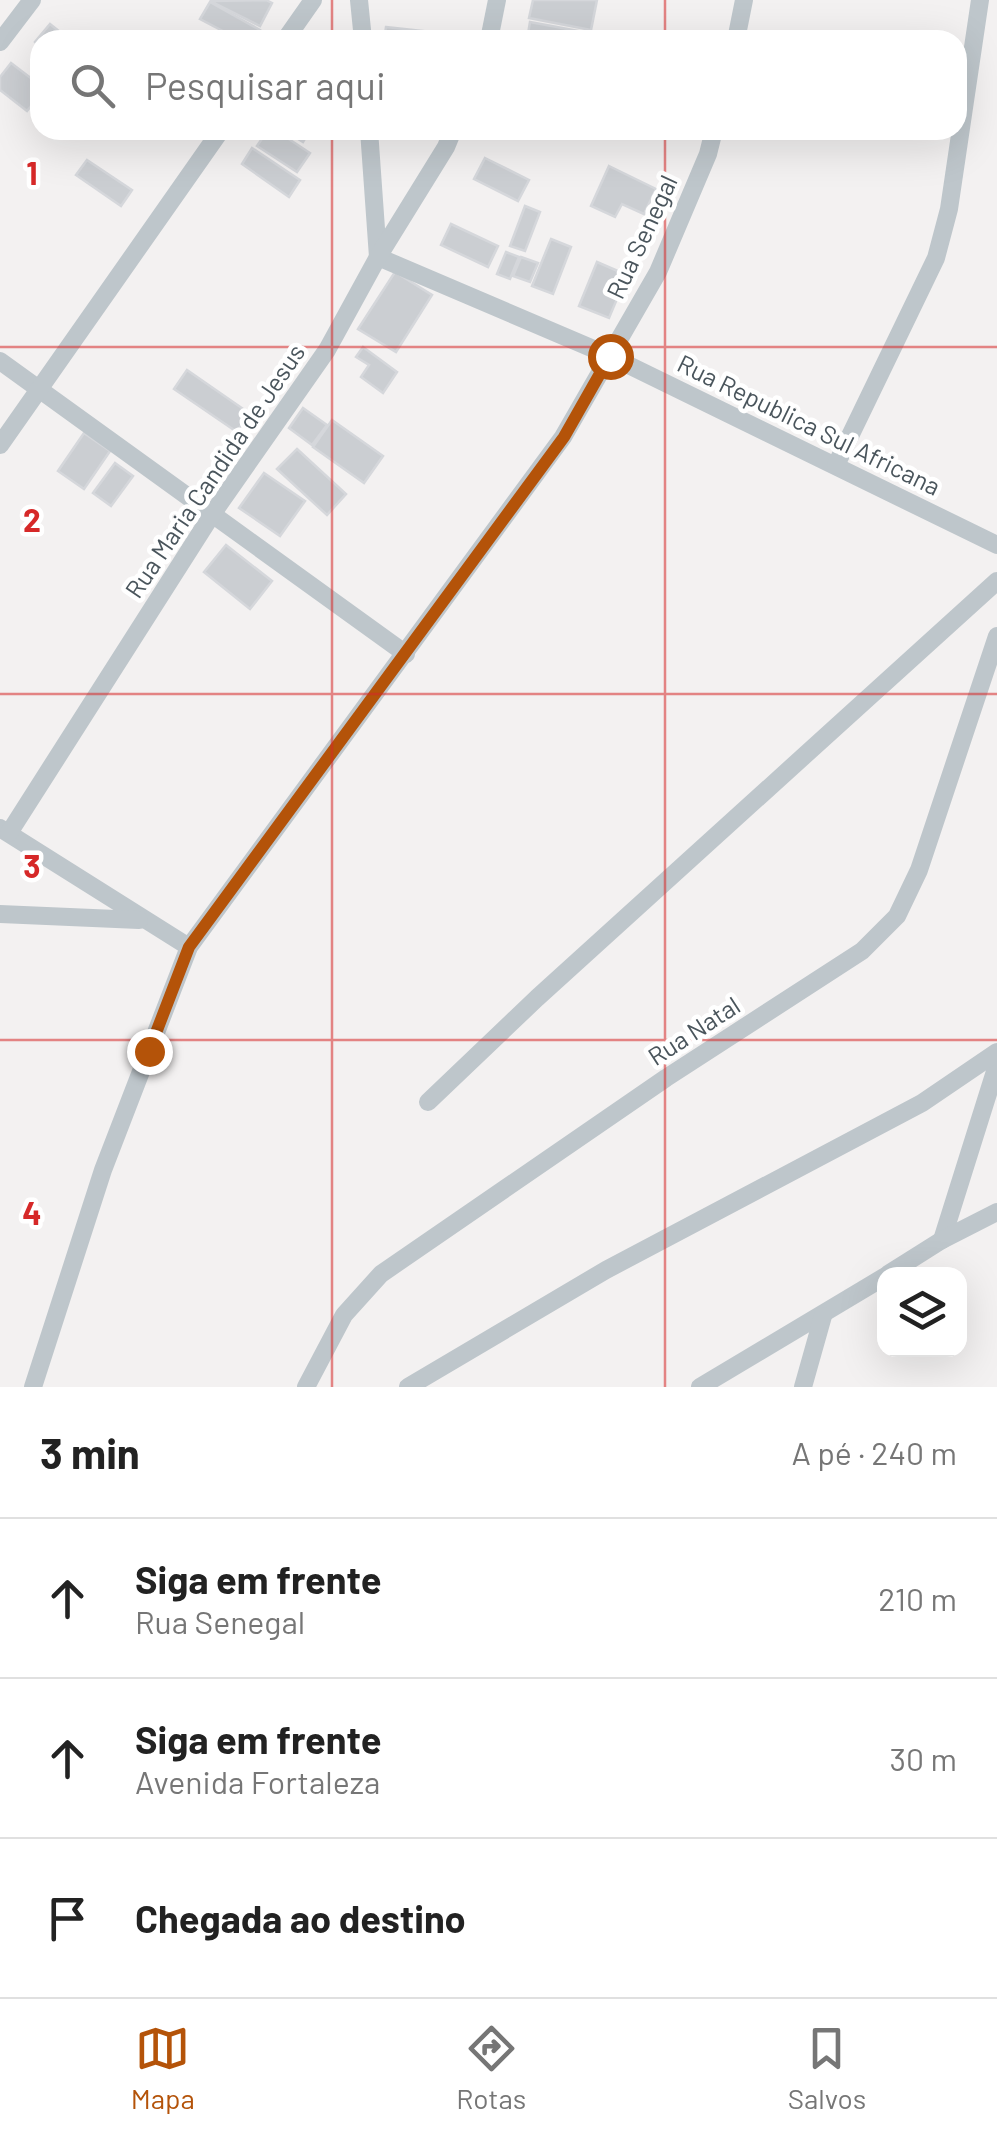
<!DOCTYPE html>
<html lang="pt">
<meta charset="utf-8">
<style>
body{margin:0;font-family:Barlow,sans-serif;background:#f6f6f6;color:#222}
.controls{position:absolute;right:30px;bottom:30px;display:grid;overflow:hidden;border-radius:20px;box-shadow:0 10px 40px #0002}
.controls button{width:90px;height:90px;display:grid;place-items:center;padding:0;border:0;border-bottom:2px solid #e0e0e0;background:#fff;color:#222;font:50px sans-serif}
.stop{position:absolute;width:30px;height:30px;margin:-22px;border:8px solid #b45309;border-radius:50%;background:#fff}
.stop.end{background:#b45309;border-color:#fff;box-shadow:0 2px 10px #0008}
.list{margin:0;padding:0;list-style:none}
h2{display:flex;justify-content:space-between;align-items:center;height:130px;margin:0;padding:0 40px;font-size:42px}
h2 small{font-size:32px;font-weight:400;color:#767676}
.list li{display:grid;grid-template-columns:65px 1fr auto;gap:30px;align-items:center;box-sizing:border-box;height:160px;padding:0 40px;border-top:2px solid #e0e0e0}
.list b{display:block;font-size:38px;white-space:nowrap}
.list p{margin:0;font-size:32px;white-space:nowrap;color:#767676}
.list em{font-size:32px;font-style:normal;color:#767676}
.icon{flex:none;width:55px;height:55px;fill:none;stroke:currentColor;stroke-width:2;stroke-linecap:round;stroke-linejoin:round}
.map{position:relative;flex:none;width:997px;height:1387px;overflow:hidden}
.search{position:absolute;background:#fff;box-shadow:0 10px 40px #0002;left:30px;right:30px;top:30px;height:110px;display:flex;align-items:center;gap:25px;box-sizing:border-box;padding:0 35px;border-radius:30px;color:#767676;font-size:38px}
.sheet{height:610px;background:#fff}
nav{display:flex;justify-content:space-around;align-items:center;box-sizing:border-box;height:140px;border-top:2px solid #e0e0e0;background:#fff;font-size:28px;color:#767676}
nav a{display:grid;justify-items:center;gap:5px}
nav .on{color:#b45309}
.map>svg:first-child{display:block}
</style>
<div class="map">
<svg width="997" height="1387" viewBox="0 0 997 1387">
<rect width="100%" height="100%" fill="#f3f1f1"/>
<g fill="#cbced2" stroke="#d5d7db" stroke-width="2.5">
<path d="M266,0L272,3L260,26L210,1Z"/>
<path d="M533,0H597L591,30L529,18Z"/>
<path d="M210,2L260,30L255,40H240L200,19Z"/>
<path d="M530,22L589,33L587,40H527Z"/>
<path d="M50,24L70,40H40V47L35,42Z"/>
<path d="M386,27L460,35V40H384Z"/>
<path d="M11,63L40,85V95L27,111L0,90V77Z"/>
<path d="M268,130H275L310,153L297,172L257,146Z"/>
<path d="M284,130H310L303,142Z"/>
<path d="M252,148L300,180L289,197L242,164Z"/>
<path d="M485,158L529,180L518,201L474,179Z"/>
<path d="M87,160L132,190L121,206L76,175Z"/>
<path d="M609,166L656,189L644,214L622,204L615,217L591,206Z"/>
<path d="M525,206L540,212L525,251L510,246Z"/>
<path d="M451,224L498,246L488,267L441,245Z"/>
<path d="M551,239L571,247L553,294L532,286Z"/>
<path d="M506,252L519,257L510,279L497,274Z"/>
<path d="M521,257L538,263L530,282L513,276Z"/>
<path d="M597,262L627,275L609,318L579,306Z"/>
<path d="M395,272L432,295L396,352L358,329Z"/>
<path d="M363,347L397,372L383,393L361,377L369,365L356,357Z"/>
<path d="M187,370L249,413L237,432L174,389Z"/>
<path d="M303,408L327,425L312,445L289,428Z"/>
<path d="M332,420L383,456L364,483L313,447Z"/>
<path d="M84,433L110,451L84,489L58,471Z"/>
<path d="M297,449L346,494L327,515L277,469Z"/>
<path d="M115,463L133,476L111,506L93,493Z"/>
<path d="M264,473L305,501L280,536L239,508Z"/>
<path d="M226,545L272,581L250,609L204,572Z"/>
</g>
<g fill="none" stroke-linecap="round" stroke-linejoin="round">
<g stroke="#bec6cb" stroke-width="18">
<path d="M359,0L363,40"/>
<path d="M285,40L313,0"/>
<path d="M489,40L497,0"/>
<path d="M736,40L744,0"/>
<path d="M0,42L32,0"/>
<path d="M369,130L378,257L610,356L997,545"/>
<path d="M0,361L406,654"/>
<path d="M0,445L221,130"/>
<path d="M836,465L936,258L949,209L980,0"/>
<path d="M0,828L189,947"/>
<path d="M9,833L213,513L327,350L378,257L446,147L453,130"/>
<path d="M0,914L139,920"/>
<path d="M428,1102L537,998L997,581"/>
<path d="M942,1240L997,1065"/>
<path d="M888,1274L942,1240L997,1212"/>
<path d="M33,1387L103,1170L189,947L563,437L658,272L708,154L714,130"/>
<path d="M306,1387L344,1315L381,1274L666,1078L862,951L897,916L919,870L997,636"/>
<path d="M408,1387L606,1270L922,1103L997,1052"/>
<path d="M700,1387L884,1277"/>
<path d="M803,1387L823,1316"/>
</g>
</g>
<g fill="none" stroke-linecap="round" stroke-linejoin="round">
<path stroke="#b45309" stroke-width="12" d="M149,1051L189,947L564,437L610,356"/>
</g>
<path fill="none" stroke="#d62828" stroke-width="2.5" stroke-opacity="0.55" d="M332,0V40M665,0V40M332,130V1387M665,130V1387M0,347H997M0,694H997M0,1040H997"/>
<g text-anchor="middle" stroke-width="9" stroke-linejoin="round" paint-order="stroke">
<g font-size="25" fill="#4a555c" stroke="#fff">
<text transform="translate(642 237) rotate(-65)" y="9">Rua Senegal</text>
<text transform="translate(809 425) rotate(26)" y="9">Rua Republica Sul Africana</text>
<text transform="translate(215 471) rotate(-56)" y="9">Rua Maria Candida de Jesus</text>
<text transform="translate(694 1031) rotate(-33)" y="9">Rua Natal</text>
</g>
</g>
<g font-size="32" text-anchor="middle" font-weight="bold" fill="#d62828" stroke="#fff" stroke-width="9" stroke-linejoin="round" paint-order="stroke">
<text x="32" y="185">1</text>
<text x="32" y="532">2</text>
<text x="32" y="878">3</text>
<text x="32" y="1225">4</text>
</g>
</svg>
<div class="controls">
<button><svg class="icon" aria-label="layers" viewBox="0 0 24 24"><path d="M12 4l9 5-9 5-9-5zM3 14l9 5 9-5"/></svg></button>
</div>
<div class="stop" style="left:610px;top:356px"></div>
<div class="stop end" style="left:149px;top:1051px"></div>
<div class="search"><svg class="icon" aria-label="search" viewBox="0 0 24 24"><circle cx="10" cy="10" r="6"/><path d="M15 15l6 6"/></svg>Pesquisar aqui</div>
</div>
<section class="sheet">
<h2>3 min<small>A pé · 240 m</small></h2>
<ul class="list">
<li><svg class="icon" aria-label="ahead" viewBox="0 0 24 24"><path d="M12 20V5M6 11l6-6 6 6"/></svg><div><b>Siga em frente</b><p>Rua Senegal</p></div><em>210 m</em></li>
<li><svg class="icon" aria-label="ahead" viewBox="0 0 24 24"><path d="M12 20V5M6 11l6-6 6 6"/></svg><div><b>Siga em frente</b><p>Avenida Fortaleza</p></div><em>30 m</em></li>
<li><svg class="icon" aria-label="arrive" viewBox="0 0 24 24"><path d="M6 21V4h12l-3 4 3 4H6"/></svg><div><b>Chegada ao destino</b></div></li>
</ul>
</section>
<nav>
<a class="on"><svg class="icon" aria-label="map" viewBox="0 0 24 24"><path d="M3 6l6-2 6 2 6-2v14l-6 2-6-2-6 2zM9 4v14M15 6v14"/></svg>Mapa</a>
<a><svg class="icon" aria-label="directions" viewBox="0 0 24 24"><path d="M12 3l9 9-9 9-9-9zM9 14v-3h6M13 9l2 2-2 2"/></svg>Rotas</a>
<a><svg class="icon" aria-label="saved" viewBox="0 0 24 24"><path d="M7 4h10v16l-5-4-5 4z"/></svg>Salvos</a>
</nav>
